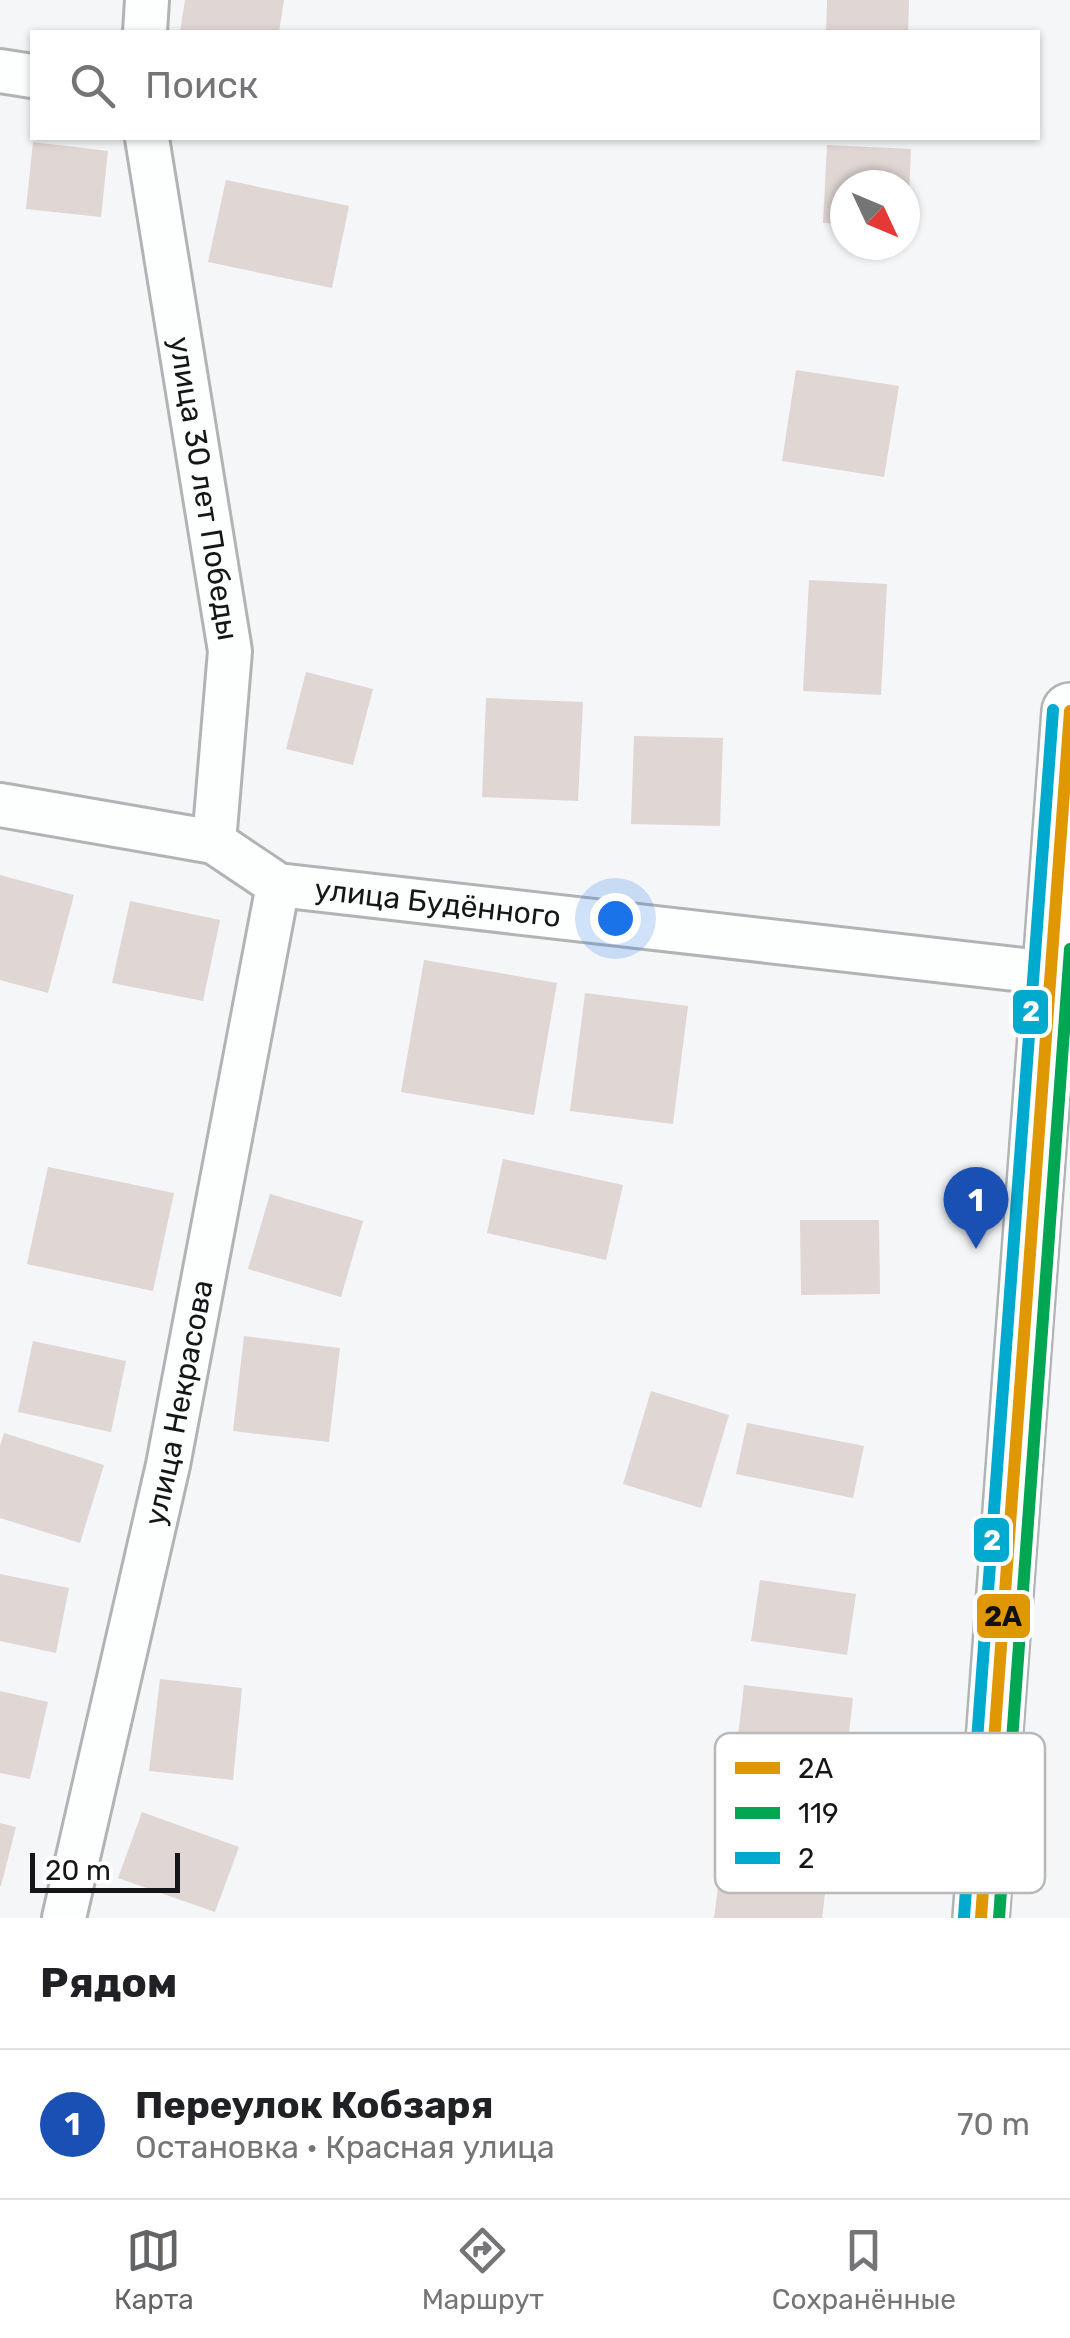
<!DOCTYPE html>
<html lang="ru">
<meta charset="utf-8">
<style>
body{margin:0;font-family:Rubik,sans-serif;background:#f2f2f2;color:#202124}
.compass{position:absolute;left:830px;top:170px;width:90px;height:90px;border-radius:50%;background:#fff;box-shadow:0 2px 8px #0004;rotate:134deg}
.scale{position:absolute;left:30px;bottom:25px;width:150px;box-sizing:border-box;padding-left:10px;border:5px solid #151617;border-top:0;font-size:28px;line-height:35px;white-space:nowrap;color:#151617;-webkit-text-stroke:8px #fff;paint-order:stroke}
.you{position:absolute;left:615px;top:918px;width:35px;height:35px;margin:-25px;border:8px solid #fff;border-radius:50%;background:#1a73e8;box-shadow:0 0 0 15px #1a73e833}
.badge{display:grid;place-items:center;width:65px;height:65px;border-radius:50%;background:#636466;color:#fff;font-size:32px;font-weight:700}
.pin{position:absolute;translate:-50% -82px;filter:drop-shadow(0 2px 5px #0008)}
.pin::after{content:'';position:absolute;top:52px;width:35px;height:30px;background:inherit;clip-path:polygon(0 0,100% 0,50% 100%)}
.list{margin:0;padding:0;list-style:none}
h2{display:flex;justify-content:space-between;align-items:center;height:130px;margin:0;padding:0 40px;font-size:42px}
h2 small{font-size:32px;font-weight:400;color:#757577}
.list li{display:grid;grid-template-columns:65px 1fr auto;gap:30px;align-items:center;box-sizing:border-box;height:150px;padding:0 40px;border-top:2px solid #e0e0e0}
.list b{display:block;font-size:38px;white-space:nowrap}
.list p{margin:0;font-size:32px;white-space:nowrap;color:#757577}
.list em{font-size:32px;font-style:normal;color:#757577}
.icon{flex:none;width:55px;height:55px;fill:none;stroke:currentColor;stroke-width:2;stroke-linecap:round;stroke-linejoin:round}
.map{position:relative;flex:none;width:1070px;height:1918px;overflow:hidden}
.search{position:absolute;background:#fff;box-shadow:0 2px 8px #0004;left:30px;right:30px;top:30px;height:110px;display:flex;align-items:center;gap:25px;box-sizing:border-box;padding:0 35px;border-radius:0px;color:#757577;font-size:38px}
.sheet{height:280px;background:#fff}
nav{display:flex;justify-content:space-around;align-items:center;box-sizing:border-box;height:140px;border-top:2px solid #e0e0e0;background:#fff;font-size:28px;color:#757577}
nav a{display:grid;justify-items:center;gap:5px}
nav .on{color:#636466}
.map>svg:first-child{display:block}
</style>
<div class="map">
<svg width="1070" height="1918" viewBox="0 0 1070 1918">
<rect width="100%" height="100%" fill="#f4f6f8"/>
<g fill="#e0d6d4">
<path d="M185,0H284L279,32H180Z"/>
<path d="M827,0H909L908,32H826Z"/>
<path d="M33,142L108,151L101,217L26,209Z"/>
<path d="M827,145L911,149L908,218H905V185H845V224L823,223Z"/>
<path d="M226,180L349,206L332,288L208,262Z"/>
<path d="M796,370L899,386L884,477L782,461Z"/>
<path d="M809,580L887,584L881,695L803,691Z"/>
<path d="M306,672L373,689L353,765L286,749Z"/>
<path d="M486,698L583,702L578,801L482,797Z"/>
<path d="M634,736L723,738L720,826L631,824Z"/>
<path d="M0,875L74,895L48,993L0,980Z"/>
<path d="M130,901L220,920L203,1001L112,983Z"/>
<path d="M424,960L557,983L534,1115L401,1092Z"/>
<path d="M585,993L688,1006L673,1124L570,1111Z"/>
<path d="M503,1159L623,1185L606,1260L487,1233Z"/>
<path d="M48,1167L174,1193L153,1291L27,1264Z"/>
<path d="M270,1194L363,1221L341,1297L248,1269Z"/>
<path d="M800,1220H879L880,1294L801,1295Z"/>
<path d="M244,1336L340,1348L329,1442L233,1431Z"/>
<path d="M33,1341L126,1361L111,1432L18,1412Z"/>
<path d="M651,1391L729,1415L701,1508L623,1484Z"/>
<path d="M747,1423L864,1446L853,1498L736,1474Z"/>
<path d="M4,1433L104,1465L80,1543L0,1518V1446Z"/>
<path d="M0,1574L69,1588L56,1653L0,1641Z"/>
<path d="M760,1580L856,1594L847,1655L751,1641Z"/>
<path d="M160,1679L242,1688L233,1780L149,1771Z"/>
<path d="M744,1685L853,1698L843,1784L734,1771Z"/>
<path d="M0,1691L48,1702L30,1779L0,1773Z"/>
<path d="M142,1812L239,1847L215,1912L118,1878Z"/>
<path d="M0,1823L16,1827L1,1886H0Z"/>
<path d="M723,1849L829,1861L822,1918H714Z"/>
</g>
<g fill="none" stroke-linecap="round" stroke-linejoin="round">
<g stroke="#b2b3b5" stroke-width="48">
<g id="street">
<path d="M145,32L147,0"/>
<path d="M0,71L32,76"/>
<path id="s1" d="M147,138L230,651L214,842"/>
<path id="s2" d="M0,805L214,842L278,885L1049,973L1070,978"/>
<path id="s3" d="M64,1918L168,1465L278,885"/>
</g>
</g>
<g stroke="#b2b3b5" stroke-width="60">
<path id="secondary" d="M981,1918L1070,711"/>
</g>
<use href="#street" stroke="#fdfefe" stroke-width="42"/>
<use href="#secondary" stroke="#fdfefe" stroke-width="55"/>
<g stroke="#fff" stroke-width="20">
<path id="bus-1" d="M981,1918L1070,711"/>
</g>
<g stroke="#fff" stroke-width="20">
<path id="bus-2" d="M999,1918L1070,949"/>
</g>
<g stroke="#fff" stroke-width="20">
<path id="bus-3" d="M964,1917L1053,710"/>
</g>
<use href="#bus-1" stroke="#e09802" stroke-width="12"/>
<use href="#bus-2" stroke="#00a651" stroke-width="12"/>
<use href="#bus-3" stroke="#00a9ce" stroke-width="12"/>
</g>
<g text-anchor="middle" stroke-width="8" stroke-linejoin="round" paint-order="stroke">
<g font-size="30" fill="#151617" stroke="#fff">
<text dy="10" stroke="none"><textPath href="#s1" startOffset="355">улица 30 лет Победы</textPath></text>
<text dy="10" stroke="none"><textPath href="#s2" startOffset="455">улица Будённого</textPath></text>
<text dy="10" stroke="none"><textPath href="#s3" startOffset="528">улица Некрасова</textPath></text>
</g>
</g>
<rect x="715" y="1733" width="330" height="160" rx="15" fill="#fff" stroke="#b9b9b9" stroke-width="2.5"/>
<rect x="735" y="1762" width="45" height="12" fill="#e09802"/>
<rect x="735" y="1807" width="45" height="12" fill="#00a651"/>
<rect x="735" y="1852" width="45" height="12" fill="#00a9ce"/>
<g font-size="28" fill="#151617">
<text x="798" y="1778">2А</text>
<text x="798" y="1823">119</text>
<text x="798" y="1868">2</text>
</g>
<g stroke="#fff" stroke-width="4">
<rect x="1011" y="988" width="39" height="48" rx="10" fill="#00a9ce"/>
<rect x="972" y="1516" width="39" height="48" rx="10" fill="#00a9ce"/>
<rect x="975" y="1592" width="57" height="48" rx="10" fill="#e09802"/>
</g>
<g font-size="28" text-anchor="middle" font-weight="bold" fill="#fff">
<text x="1031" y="1021">2</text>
<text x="992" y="1550">2</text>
</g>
<g font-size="28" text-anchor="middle" font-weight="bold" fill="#111">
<text x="1003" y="1626">2А</text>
</g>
</svg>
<svg class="compass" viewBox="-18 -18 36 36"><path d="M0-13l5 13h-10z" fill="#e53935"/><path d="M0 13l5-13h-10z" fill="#757577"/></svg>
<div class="scale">20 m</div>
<div class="you"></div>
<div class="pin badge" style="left:976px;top:1249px;background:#1a4fb4">1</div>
<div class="search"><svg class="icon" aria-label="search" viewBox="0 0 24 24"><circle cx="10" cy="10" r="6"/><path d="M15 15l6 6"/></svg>Поиск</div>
</div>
<section class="sheet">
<h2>Рядом<small></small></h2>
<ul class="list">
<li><span class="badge" style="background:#1a4fb4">1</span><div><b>Переулок Кобзаря</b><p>Остановка · Красная улица</p></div><em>70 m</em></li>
</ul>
</section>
<nav>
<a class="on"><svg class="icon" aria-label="map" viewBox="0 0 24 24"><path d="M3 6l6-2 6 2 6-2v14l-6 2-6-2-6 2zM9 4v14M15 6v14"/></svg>Карта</a>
<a><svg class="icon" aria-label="directions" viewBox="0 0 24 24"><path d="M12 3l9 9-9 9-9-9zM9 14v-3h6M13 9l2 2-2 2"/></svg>Маршрут</a>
<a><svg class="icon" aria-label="saved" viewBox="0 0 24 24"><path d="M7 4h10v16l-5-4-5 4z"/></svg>Сохранённые</a>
</nav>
